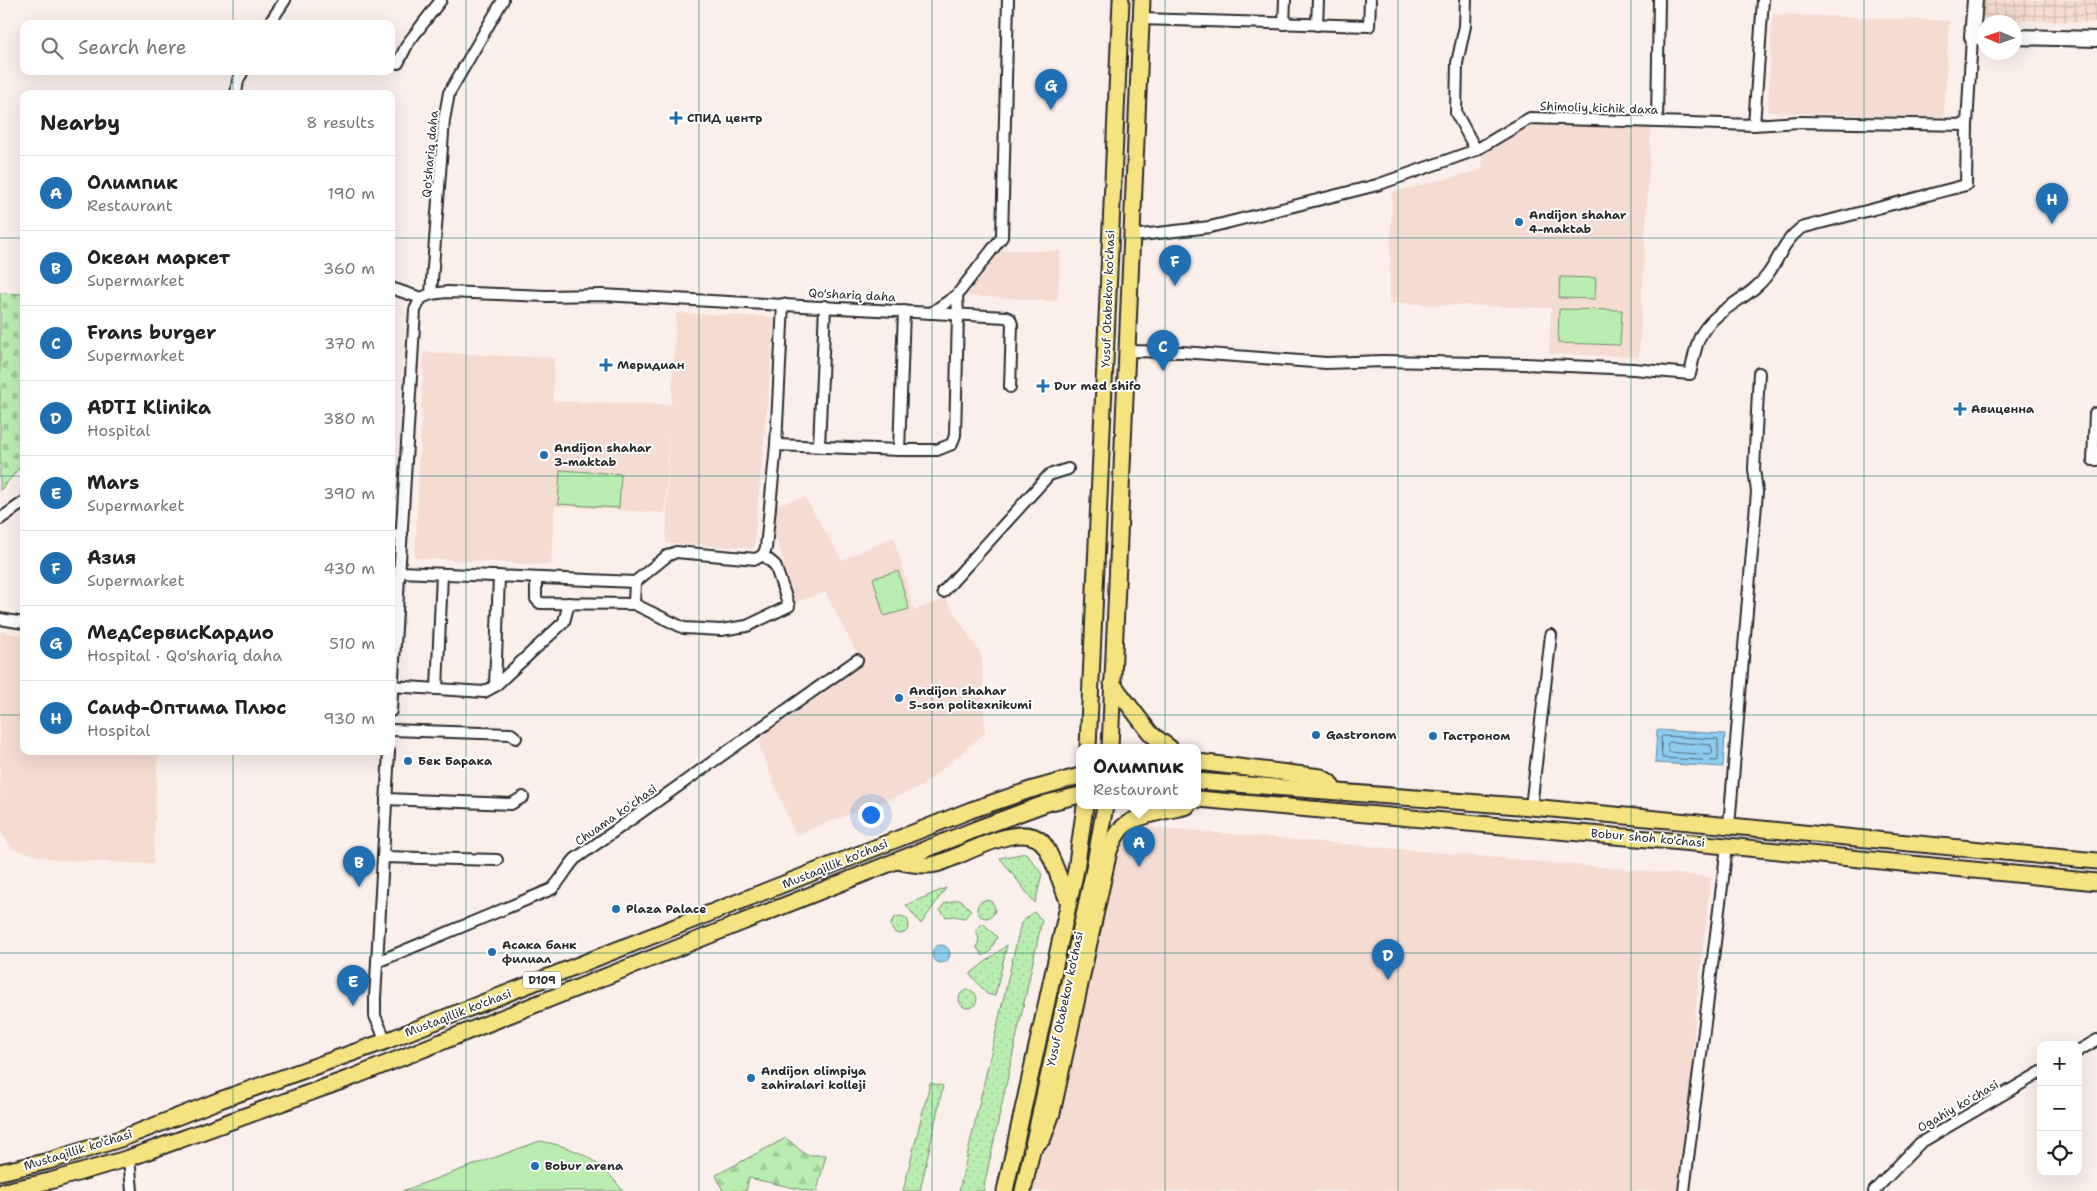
<!DOCTYPE html>
<meta charset="utf-8">
<style>
body{margin:0;font-family:"Shantell Sans",sans-serif;background:#f2f2f2;color:#222}
.controls{position:absolute;right:15px;bottom:15px;display:grid;overflow:hidden;border-radius:10px;box-shadow:0 5px 20px #0002}
.controls button{width:45px;height:45px;display:grid;place-items:center;padding:0;border:0;border-bottom:1px solid #e0e0e0;background:#fff;color:#222;font:25px sans-serif}
.compass{position:absolute;left:1977px;top:15px;width:45px;height:45px;border-radius:50%;background:#fff;box-shadow:0 5px 20px #0002;rotate:272deg}
.you{position:absolute;left:870px;top:814px;width:18px;height:18px;margin:-12px;border:4px solid #fff;border-radius:50%;background:#1a73e8;box-shadow:0 0 0 8px #1a73e833}
.badge{display:grid;place-items:center;width:32px;height:32px;border-radius:50%;background:#1f6fb2;color:#fff;font-size:16px;font-weight:700}
.pin{position:absolute;translate:-50% -41px;filter:drop-shadow(0 1px 2px #0008)}
.pin::after{content:'';position:absolute;top:26px;width:18px;height:15px;background:inherit;clip-path:polygon(0 0,100% 0,50% 100%)}
.popup{position:absolute;left:1076px;top:744px;width:125px;height:65px;box-sizing:border-box;display:grid;place-content:center;border-radius:10px;background:#fff;filter:drop-shadow(0 1px 4px #0005);font-size:16px;white-space:nowrap;color:#767676}
.popup b{font-size:19px;color:#222}
.popup::after{content:'';position:absolute;left:50%;top:100%;margin-left:-10px;border:10px solid transparent;border-top-color:#fff}
.list{margin:0;padding:0;list-style:none}
h2{display:flex;justify-content:space-between;align-items:center;height:65px;margin:0;padding:0 20px;font-size:21px}
h2 small{font-size:16px;font-weight:400;color:#767676}
.list li{display:grid;grid-template-columns:32px 1fr auto;gap:15px;align-items:center;box-sizing:border-box;height:75px;padding:0 20px;border-top:1px solid #e0e0e0}
.list b{display:block;font-size:19px;white-space:nowrap}
.list p{margin:0;font-size:16px;white-space:nowrap;color:#767676}
.list em{font-size:16px;font-style:normal;color:#767676}
.icon{flex:none;width:28px;height:28px;fill:none;stroke:currentColor;stroke-width:2;stroke-linecap:round;stroke-linejoin:round}
.map{position:relative;flex:none;width:2097px;height:1191px;overflow:hidden}
.search{position:absolute;background:#fff;box-shadow:0 5px 20px #0002;left:20px;top:20px;width:375px;height:55px;display:flex;align-items:center;gap:12px;box-sizing:border-box;padding:0 18px;border-radius:10px;color:#767676;font-size:19px}
.panel{position:absolute;background:#fff;box-shadow:0 5px 20px #0002;left:20px;top:90px;width:375px;height:665px;border-radius:10px}
.map>svg:first-child{display:block}
</style>
<div class="map">
<svg width="2097" height="1191" viewBox="0 0 2097 1191">
<defs>
<pattern id="industrial-grid" width="8" height="8" patternUnits="userSpaceOnUse" patternTransform="scale(1.25)"><rect width="8" height="8" fill="#f4dcd3"/><path d="M0 4h8M4 0v8" fill="none" stroke="#d1bdb5"/></pattern>
<pattern id="grass-dots" width="8" height="8" patternUnits="userSpaceOnUse" patternTransform="scale(1.25)"><rect width="8" height="8" fill="#baeeb0"/><path d="M2 2h.1M6 6h.1" fill="none" stroke="#a0cc98" stroke-width="1.8" stroke-linecap="round"/></pattern>
<pattern id="forest-firs" width="22" height="20" patternUnits="userSpaceOnUse" patternTransform="scale(1.25)"><rect width="22" height="20" fill="#baeeb0"/><path d="M5 1l3.5 6h-7zM16 11l3.5 6h-7z" fill="#a0cc98"/></pattern>
<pattern id="cemetery-stones" width="16" height="16" patternUnits="userSpaceOnUse" patternTransform="scale(1.25)"><rect width="16" height="16" fill="#baeeb0"/><path d="M2 7V4a2 2 0 0 1 4 0v3zM10 15v-3a2 2 0 0 1 4 0v3z" fill="#a0cc98"/></pattern>
</defs>
<rect width="100%" height="100%" fill="#faefeb"/>
<filter id="ink" filterUnits="userSpaceOnUse"><feTurbulence type="fractalNoise" baseFrequency=".02" numOctaves="2"/><feDisplacementMap in="SourceGraphic" scale="10" xChannelSelector="R" yChannelSelector="G"/><feConvolveMatrix kernelMatrix="1 2 1 2 8 2 1 2 1" color-interpolation-filters="sRGB"/></filter>
<g filter="url(#ink)">
<g fill="#f4dcd3">
<path d="M1772,14L1949,21L1944,118L1768,112Z"/>
<path d="M1532,123L1651,128L1639,357L1549,354L1551,308L1389,303L1392,192L1482,170L1483,151Z"/>
<path d="M1001,250L1060,251L1058,301L968,296L970,291Z"/>
<path d="M676,313L775,317L754,548L666,543L670,425L665,513L555,506L551,565L415,558L424,352L554,358L553,401L671,405Z"/>
<path d="M805,497L842,560L894,537L914,611L945,598L982,656L985,733L921,787L795,835L759,745L762,735L862,663L825,592L795,603L771,520L775,505Z"/>
<path d="M0,631L24,636V751H158L153,864L56,860L12,849L0,831Z"/>
<path d="M1131,825L1711,877L1695,1016L1692,1073L1681,1191H1030L1113,849Z"/>
</g>
<path fill="url(#industrial-grid)" d="M1983,0H2097V23L1981,18Z"/>
<g fill="url(#grass-dots)" stroke="#728c6e">
<path d="M1026,853L1042,874L1035,903L1000,858Z"/>
<path d="M946,888L921,924L906,905Z"/>
<path d="M956,900H961L971,910L965,918L954,916L946,917L940,910L944,904Z"/>
<circle cx="986" cy="909" r="9"/>
<path d="M1034,912L1042,920L983,1191H959L1021,923Z"/>
<circle cx="900" cy="925" r="9"/>
<path d="M983,923L997,937L990,952L983,956L977,948L979,939L976,930Z"/>
<path d="M1007,945L995,996L987,994L970,974Z"/>
<circle cx="968" cy="999" r="9"/>
<path d="M930,1083L943,1086L920,1191H903Z"/>
</g>
<path fill="url(#forest-firs)" stroke="#728c6e" d="M786,1138L806,1155H826L817,1191H808L749,1178L746,1191H723L716,1175Z"/>
<path fill="url(#cemetery-stones)" stroke="#728c6e" d="M0,293L24,294V462L0,491Z"/>
<g fill="#baeeb0" stroke="#728c6e">
<path d="M1560,277L1596,278L1595,299L1559,298Z"/>
<path d="M1559,309L1622,310L1620,345L1558,343Z"/>
<path d="M560,470L621,474L619,508L558,504Z"/>
<path d="M898,571L909,609L884,616L873,578Z"/>
<path d="M540,1141C578,1148 599,1159 623,1191H402Z"/>
</g>
<g fill="#8eccef" stroke="#668ca1">
<path d="M1657,730L1725,734L1723,767L1655,763Z"/>
<circle cx="941" cy="954" r="9"/>
</g>
<g fill="none" stroke-linecap="round" stroke-linejoin="round">
<g stroke="#536b79" stroke-width="1">
<path d="M1663,736L1718,739V760L1716,761L1662,758L1661,738Z"/>
<path d="M1670,742L1711,745L1713,753L1710,755L1669,752L1667,745Z"/>
</g>
<g stroke="#2b2b2b" stroke-width="14">
<g id="street">
<path d="M1466,0L1465,26L1457,63L1456,113L1476,150"/>
<path d="M1141,19L1369,26L1370,0"/>
<path d="M269,24L285,0"/>
<path d="M1284,24L1285,0"/>
<path d="M1317,25L1318,0"/>
<path d="M398,63L408,43L441,0"/>
<path d="M236,94L238,80L243,71"/>
<path d="M1657,122L1659,0"/>
<path d="M1754,125L1763,0"/>
<path d="M1132,236L1210,227L1377,185L1476,150L1530,118L1754,125L1799,122L1967,125L1972,37"/>
<path d="M391,288L421,298"/>
<path d="M431,294L444,120L449,93L503,0"/>
<path d="M931,313L957,295L1002,237L1008,0"/>
<path d="M1127,351L1182,352L1326,363L1383,361L1525,364L1633,369L1690,374C1693,362 1695,344 1702,333C1718,307 1750,299 1768,274C1781,256 1782,243 1801,228L1966,185L1967,125"/>
<path d="M2097,413L2095,414L2093,460H2097"/>
<path d="M776,445L899,450H937L952,444L955,435L958,315L957,295"/>
<path d="M819,446L825,306"/>
<path d="M899,450L904,311"/>
<path d="M0,519L24,502"/>
<path d="M391,535L402,534"/>
<path d="M400,572L635,582L667,556L676,552L756,559L763,555L766,548L776,445L783,304"/>
<path d="M536,578V599L540,603L634,604L635,582"/>
<path d="M943,592L1049,475L1068,469"/>
<path d="M634,604L684,628L721,630L747,626L789,606L775,565L763,555"/>
<path d="M0,619L24,623"/>
<path d="M391,686L484,692L495,686L564,622L569,603"/>
<path d="M495,686L499,576"/>
<path d="M437,689L442,574"/>
<path d="M391,711L415,310L421,298L431,294L447,292L546,296L602,295L1006,317L1010,319L1012,324L1010,387"/>
<path d="M391,730L511,734L516,738"/>
<path d="M386,799L511,804L523,797"/>
<path d="M1531,807L1551,635"/>
<path d="M1729,826L1757,492L1754,469L1759,373"/>
<path d="M383,857L497,860"/>
<path d="M377,962L552,889C561,880 566,869 575,859L857,660"/>
<path d="M386,1041L375,1016V998L389,751"/>
<path d="M2078,1051L2097,1040"/>
<path d="M129,1158L132,1191"/>
<path d="M1684,1191L1727,846"/>
<path d="M1874,1191L1920,1143L2041,1072"/>
</g>
</g>
<g stroke="#2b2b2b" stroke-width="18">
<g id="secondary">
<path d="M1975,0L1972,37H1984"/>
<path d="M2014,37L2097,39"/>
</g>
</g>
<g stroke="#2b2b2b" stroke-width="19">
<g id="primary">
<path d="M1112,683L1151,734L1170,748"/>
<path d="M1088,748L1121,0"/>
<path d="M1110,748L1142,0"/>
<path d="M1198,762L1321,777L1329,782L1334,790"/>
<path d="M1198,781L1531,807L2097,861"/>
<path d="M1198,799L1727,846L2097,882"/>
<path d="M898,861C910,864 924,867 936,864C961,858 1026,815 1045,846C1055,862 1061,885 1069,903"/>
<path d="M1032,1149L1043,1138L1052,1113L1109,851C1112,843 1116,834 1123,827C1135,815 1169,811 1187,806"/>
<path d="M0,1172L49,1161L123,1138L220,1100L386,1041L971,810L1030,790L1080,776"/>
<path d="M4,1191L50,1181L129,1158L353,1077L979,828L1047,803L1080,795"/>
<path d="M1005,1191L1076,870L1085,806"/>
<path d="M1023,1191L1093,874L1105,806"/>
</g>
</g>
<use href="#street" stroke="#fff" stroke-width="10"/>
<use href="#secondary" stroke="#fff" stroke-width="14"/>
<use href="#primary" stroke="#f5e382" stroke-width="15"/>
</g>
</g>
<path fill="none" stroke="#0f766e" stroke-width="1" stroke-opacity="0.55" d="M233,0V24M466,0V1191M699,0V1191M932,0V1191M1165,0V1191M1398,0V1191M1631,0V1191M1864,0V1191M233,71V94M0,238H24M391,238H2097M0,476H24M391,476H2097M0,715H24M391,715H2097M233,751V1191M0,953H2097"/>
<g fill="#1f6fb2" stroke="#fff" stroke-width="2">
<path d="M673.5 110.5h5v5h5v5h-5v5h-5v-5h-5v-5h5z"/>
<circle cx="1519" cy="222" r="5"/>
<path d="M603.5 357.5h5v5h5v5h-5v5h-5v-5h-5v-5h5z"/>
<path d="M1040.5 378.5h5v5h5v5h-5v5h-5v-5h-5v-5h5z"/>
<path d="M1957.5 401.5h5v5h5v5h-5v5h-5v-5h-5v-5h5z"/>
<circle cx="544" cy="455" r="5"/>
<circle cx="899" cy="698" r="5"/>
<circle cx="1316" cy="735" r="5"/>
<circle cx="1433" cy="736" r="5"/>
<circle cx="408" cy="761" r="5"/>
<circle cx="616" cy="909" r="5"/>
<circle cx="492" cy="952" r="5"/>
<circle cx="751" cy="1078" r="5"/>
<circle cx="535" cy="1166" r="5"/>
</g>
<g text-anchor="middle" stroke-width="4" stroke-linejoin="round" paint-order="stroke">
<rect fill="#fff" stroke="#6b6b6b" stroke-width="1" x="523" y="971.5" width="38" height="17" rx="4"/>
<g font-size="11" font-weight="bold" fill="#2b2b2b">
<text x="542" y="984">D109</text>
</g>
<g font-size="12" fill="#2b2b2b" stroke="#fff">
<text transform="translate(1599 108) rotate(2)" y="4">Shimoliy kichik daxa</text>
<text transform="translate(430 154) rotate(-85)" y="4">Qo'shariq daha</text>
<text transform="translate(852 295) rotate(3)" y="4">Qo'shariq daha</text>
<text transform="translate(1108 299) rotate(-88)" y="4">Yusuf Otabekov ko'chasi</text>
<text transform="translate(616 815) rotate(-35)" y="4">Chuama koʻchasi</text>
<text transform="translate(1648 838) rotate(5)" y="4">Bobur shoh ko'chasi</text>
<text transform="translate(835 864) rotate(-22)" y="4">Mustaqillik ko'chasi</text>
<text transform="translate(1065 999) rotate(-78)" y="4">Yusuf Otabekov ko'chasi</text>
<text transform="translate(458 1013) rotate(-21)" y="4">Mustaqillik ko'chasi</text>
<text transform="translate(1958 1106) rotate(-30)" y="4">Ogahiy koʻchasi</text>
<text transform="translate(78 1150) rotate(-17)" y="4">Mustaqillik ko'chasi</text>
</g>
<g font-size="12" font-weight="bold" fill="#2b2b2b" stroke="#fff" text-anchor="start">
<text x="687" y="122">СПИД центр</text>
<text x="1529" y="219">Andijon shahar<tspan x="1529" dy="14">4-maktab</tspan></text>
<text x="617" y="369">Меридиан</text>
<text x="1054" y="390">Dur med shifo</text>
<text x="1971" y="413">Авиценна</text>
<text x="554" y="452">Andijon shahar<tspan x="554" dy="14">3-maktab</tspan></text>
<text x="909" y="695">Andijon shahar<tspan x="909" dy="14">5-son politexnikumi</tspan></text>
<text x="1326" y="739">Gastronom</text>
<text x="1443" y="740">Гастроном</text>
<text x="418" y="765">Бек Барака</text>
<text x="626" y="913">Plaza Palace</text>
<text x="502" y="949">Асака банк<tspan x="502" dy="14">филиал</tspan></text>
<text x="761" y="1075">Andijon olimpiya<tspan x="761" dy="14">zahiralari kolleji</tspan></text>
<text x="545" y="1170">Bobur arena</text>
</g>
</g>
</svg>
<div class="controls">
<button>+</button>
<button>−</button>
<button><svg class="icon" aria-label="locate" viewBox="0 0 24 24"><circle cx="12" cy="12" r="6"/><path d="M12 2v4M12 18v4M2 12h4M18 12h4"/></svg></button>
</div>
<svg class="compass" viewBox="-18 -18 36 36"><path d="M0-13l5 13h-10z" fill="#e53935"/><path d="M0 13l5-13h-10z" fill="#767676"/></svg>
<div class="you"></div>
<div class="pin badge" style="left:1139px;top:867px">A</div>
<div class="popup"><b>Олимпик</b>Restaurant</div>
<div class="pin badge" style="left:359px;top:887px">B</div>
<div class="pin badge" style="left:1163px;top:371px">C</div>
<div class="pin badge" style="left:1388px;top:980px">D</div>
<div class="pin badge" style="left:353px;top:1006px">E</div>
<div class="pin badge" style="left:1175px;top:286px">F</div>
<div class="pin badge" style="left:1051px;top:110px">G</div>
<div class="pin badge" style="left:2052px;top:224px">H</div>
<div class="search"><svg class="icon" aria-label="search" viewBox="0 0 24 24"><circle cx="10" cy="10" r="6"/><path d="M15 15l6 6"/></svg>Search here</div>
<section class="panel">
<h2>Nearby<small>8 results</small></h2>
<ul class="list">
<li><span class="badge">A</span><div><b>Олимпик</b><p>Restaurant</p></div><em>190 m</em></li>
<li><span class="badge">B</span><div><b>Океан маркет</b><p>Supermarket</p></div><em>360 m</em></li>
<li><span class="badge">C</span><div><b>Frans burger</b><p>Supermarket</p></div><em>370 m</em></li>
<li><span class="badge">D</span><div><b>ADTI Klinika</b><p>Hospital</p></div><em>380 m</em></li>
<li><span class="badge">E</span><div><b>Mars</b><p>Supermarket</p></div><em>390 m</em></li>
<li><span class="badge">F</span><div><b>Азия</b><p>Supermarket</p></div><em>430 m</em></li>
<li><span class="badge">G</span><div><b>МедСервисКардио</b><p>Hospital · Qo'shariq daha</p></div><em>510 m</em></li>
<li><span class="badge">H</span><div><b>Саиф-Оптима Плюс</b><p>Hospital</p></div><em>930 m</em></li>
</ul>
</section>
</div>
